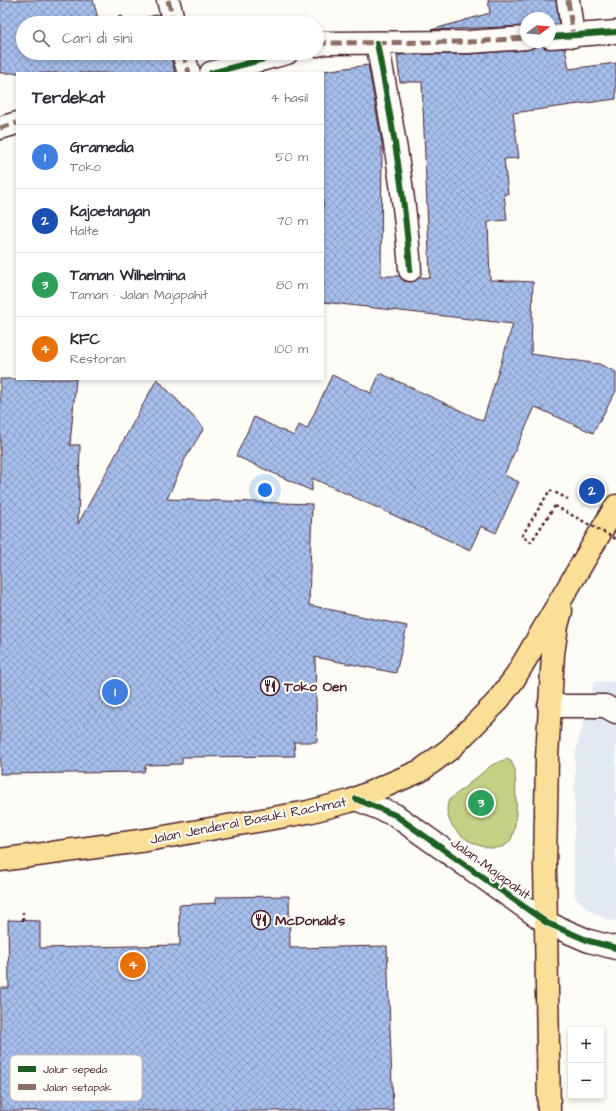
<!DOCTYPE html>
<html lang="id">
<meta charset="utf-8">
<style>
body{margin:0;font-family:"Architects Daughter",sans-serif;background:#f7f7f7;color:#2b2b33}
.controls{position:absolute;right:12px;bottom:12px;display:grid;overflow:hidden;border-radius:0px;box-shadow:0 2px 6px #0003}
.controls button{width:36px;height:36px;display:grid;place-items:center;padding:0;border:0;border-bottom:1px solid #e1e1e2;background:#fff;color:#2b2b33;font:20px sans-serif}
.compass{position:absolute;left:520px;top:12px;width:36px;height:36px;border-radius:50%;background:#fff;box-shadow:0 2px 6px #0003;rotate:74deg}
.you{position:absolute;left:265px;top:490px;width:14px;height:14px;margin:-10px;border:3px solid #fff;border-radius:50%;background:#1a73e8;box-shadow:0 0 0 6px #1a73e833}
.badge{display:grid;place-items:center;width:26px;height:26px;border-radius:50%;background:#4a1f2b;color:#fff;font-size:13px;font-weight:700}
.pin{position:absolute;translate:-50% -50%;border:2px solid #fff;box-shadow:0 1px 4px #0006}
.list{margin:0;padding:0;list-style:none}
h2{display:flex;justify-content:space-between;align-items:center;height:52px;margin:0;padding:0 16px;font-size:17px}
h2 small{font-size:13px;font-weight:400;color:#7c7c81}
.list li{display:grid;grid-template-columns:26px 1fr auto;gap:12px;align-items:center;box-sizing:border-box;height:64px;padding:0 16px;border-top:1px solid #e1e1e2}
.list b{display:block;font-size:15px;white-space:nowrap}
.list p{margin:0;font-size:13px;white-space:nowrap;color:#7c7c81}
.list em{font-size:13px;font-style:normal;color:#7c7c81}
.icon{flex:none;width:22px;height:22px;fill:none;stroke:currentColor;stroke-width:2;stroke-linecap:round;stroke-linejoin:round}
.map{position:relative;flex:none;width:616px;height:1111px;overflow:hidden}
.search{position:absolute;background:#fff;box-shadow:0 2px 6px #0003;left:16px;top:16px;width:308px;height:44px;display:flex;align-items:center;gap:10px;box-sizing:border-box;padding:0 14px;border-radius:22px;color:#7c7c81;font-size:15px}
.panel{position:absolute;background:#fff;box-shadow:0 2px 6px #0003;left:16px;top:72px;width:308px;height:308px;border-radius:0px}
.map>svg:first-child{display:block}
</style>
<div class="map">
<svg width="616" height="1111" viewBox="0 0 616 1111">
<defs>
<pattern id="building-cross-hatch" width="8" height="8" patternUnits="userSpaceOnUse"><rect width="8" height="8" fill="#a5beeb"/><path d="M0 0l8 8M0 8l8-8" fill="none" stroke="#889abf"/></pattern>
</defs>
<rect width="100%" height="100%" fill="#fdfcf7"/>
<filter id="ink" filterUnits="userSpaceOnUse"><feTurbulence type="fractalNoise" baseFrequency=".025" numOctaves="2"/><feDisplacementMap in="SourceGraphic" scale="8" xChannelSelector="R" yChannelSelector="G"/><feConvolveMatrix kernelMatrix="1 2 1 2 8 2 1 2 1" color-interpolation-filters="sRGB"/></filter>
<g filter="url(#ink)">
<path fill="#e3e9f3" d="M616,681V921L608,920L589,910L575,897L574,880L575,754L594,682Z"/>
<path fill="#c4d084" stroke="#877858" d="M506,759L511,761L515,770C515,789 519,819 512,837C502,865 435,835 449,800L492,765Z"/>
<g fill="url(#building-cross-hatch)" stroke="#4a1f2b">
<path d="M0,0H93L99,22L122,16L124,23H23V53H170L175,73H0Z"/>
<path d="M488,0H556L559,24H550V18H526V26L431,30L490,13Z"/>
<path d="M159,14L161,23H126Z"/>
<path d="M538,42L545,48H565L569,69L616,63V99L513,113L519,158L504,159L508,194H504L507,220L488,222L490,280L533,282L531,354L599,364L616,372V391L593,433L535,407L504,475L519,482L496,533L481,526L470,550L312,478V491L236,456L254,417L294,436L299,425L307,429L332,375L371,393L380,373L483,421L513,324L323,302V71L368,65L382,143L381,276H399L404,281L411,282L420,277L430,278L422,82H400L397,55L469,54L527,50L533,48Z"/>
<path d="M0,379H76L70,445H80L78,524L157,379L204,428L185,459L167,499L312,504L309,605L407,626L396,673L315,657L317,742H294L295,756L182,757V764L146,765L144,772L0,774Z"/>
<path d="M289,896L290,948L387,946L393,1111H0V988H9L8,920L40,921V948L180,945L179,905L216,903V897Z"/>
</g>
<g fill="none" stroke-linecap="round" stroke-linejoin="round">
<g stroke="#4a1f2b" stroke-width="25">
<g id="minor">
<path d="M168,0L174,23"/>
<path d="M568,0L573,36"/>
<path d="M550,37L616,32"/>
<path d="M377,43C391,118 405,193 410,270"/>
<path d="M317,45L325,43L469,42L526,38"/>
<path d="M183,53L189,73"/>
<path d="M211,73L287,53"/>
<path d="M0,128L17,123"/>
<path d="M549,706H605L616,712"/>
<path d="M356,799L395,815L547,923L589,941L616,948"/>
</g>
</g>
<g stroke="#4a1f2b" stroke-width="25">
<g id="major">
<path d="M0,860L147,840L308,812L350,801L420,771L450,749L496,703L514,679L616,506"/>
<path d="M549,1111L545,866L547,757L553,654L557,626L561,611"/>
</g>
</g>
<g stroke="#4a1f2b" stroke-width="2.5" stroke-dasharray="3 3" stroke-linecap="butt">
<path d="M555,506L531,542L522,536L550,490L568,499"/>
<path d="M23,920V912"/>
</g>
<use href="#minor" stroke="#fdfcf7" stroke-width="22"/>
<use href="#major" stroke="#fadf96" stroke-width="22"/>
<path stroke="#4a1f2b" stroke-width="2.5" stroke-dasharray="3 3" stroke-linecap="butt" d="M555,506L616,539"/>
<g stroke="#8d6e63" stroke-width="5" stroke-dasharray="10 5" stroke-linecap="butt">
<path d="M168,0L174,23"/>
<path d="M568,0L573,36"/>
<path d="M317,45L325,43L469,42L526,38"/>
<path d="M183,53L189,73"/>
<path d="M0,128L17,123"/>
</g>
<g stroke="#fdfcf7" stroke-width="8">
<g id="cycleway">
<path d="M550,37L616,32"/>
<path d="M377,43C391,118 405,193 410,270"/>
<path d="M211,73L287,53"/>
<path d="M356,799L395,815L547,923L589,941L616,948"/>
</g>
</g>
<use href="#cycleway" stroke="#1b5e20" stroke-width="6"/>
</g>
</g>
<defs>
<g id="restaurant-ring" transform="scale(1)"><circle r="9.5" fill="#fdfcf7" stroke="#4a1f2b" stroke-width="1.5"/><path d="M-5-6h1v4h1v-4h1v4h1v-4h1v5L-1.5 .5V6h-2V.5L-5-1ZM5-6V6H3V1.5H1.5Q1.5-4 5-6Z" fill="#4a1f2b"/></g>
</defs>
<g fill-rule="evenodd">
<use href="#restaurant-ring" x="270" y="686"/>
<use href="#restaurant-ring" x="261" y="920"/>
</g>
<g text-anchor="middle" stroke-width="4" stroke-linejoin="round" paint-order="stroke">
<g font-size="14" font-weight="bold" fill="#4a1f2b" stroke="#fdfcf7" text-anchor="start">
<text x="284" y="691">Toko Oen</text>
<text x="275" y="925">McDonald's</text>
</g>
<g font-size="14" fill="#4a1f2b" stroke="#fdfcf7">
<text transform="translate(248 820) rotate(-11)" y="5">Jalan Jenderal Basuki Rachmat</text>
<text transform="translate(491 868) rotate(36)" y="5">Jalan Majapahit</text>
</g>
</g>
<rect x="10" y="1055" width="132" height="46" rx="6" fill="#fdfcf7" stroke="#c7baba" stroke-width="1"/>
<rect x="18" y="1066" width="18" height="6" fill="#1b5e20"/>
<rect x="18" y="1084" width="18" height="6" fill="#8d6e63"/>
<g font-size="11" fill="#4a1f2b">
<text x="43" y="1073">Jalur sepeda</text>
<text x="43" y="1091">Jalan setapak</text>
</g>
</svg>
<div class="controls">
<button>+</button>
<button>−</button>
</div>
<svg class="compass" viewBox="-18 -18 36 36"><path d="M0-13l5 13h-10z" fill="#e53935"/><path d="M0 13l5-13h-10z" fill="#7c7c81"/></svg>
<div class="you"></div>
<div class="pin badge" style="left:115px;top:692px;background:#3f7fe0">1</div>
<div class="pin badge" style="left:592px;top:491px;background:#1a4fb4">2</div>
<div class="pin badge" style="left:481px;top:803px;background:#2e9e5b">3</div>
<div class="pin badge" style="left:133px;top:965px;background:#e8710a">4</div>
<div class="search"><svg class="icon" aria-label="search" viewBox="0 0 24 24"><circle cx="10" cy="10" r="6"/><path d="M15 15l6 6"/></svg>Cari di sini</div>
<section class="panel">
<h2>Terdekat<small>4 hasil</small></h2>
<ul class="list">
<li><span class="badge" style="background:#3f7fe0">1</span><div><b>Gramedia</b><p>Toko</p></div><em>50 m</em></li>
<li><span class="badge" style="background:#1a4fb4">2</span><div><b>Kajoetangan</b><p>Halte</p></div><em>70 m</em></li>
<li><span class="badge" style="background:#2e9e5b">3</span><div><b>Taman Wilhelmina</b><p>Taman · Jalan Majapahit</p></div><em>80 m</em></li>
<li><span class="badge" style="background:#e8710a">4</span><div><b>KFC</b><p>Restoran</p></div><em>100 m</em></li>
</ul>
</section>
</div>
